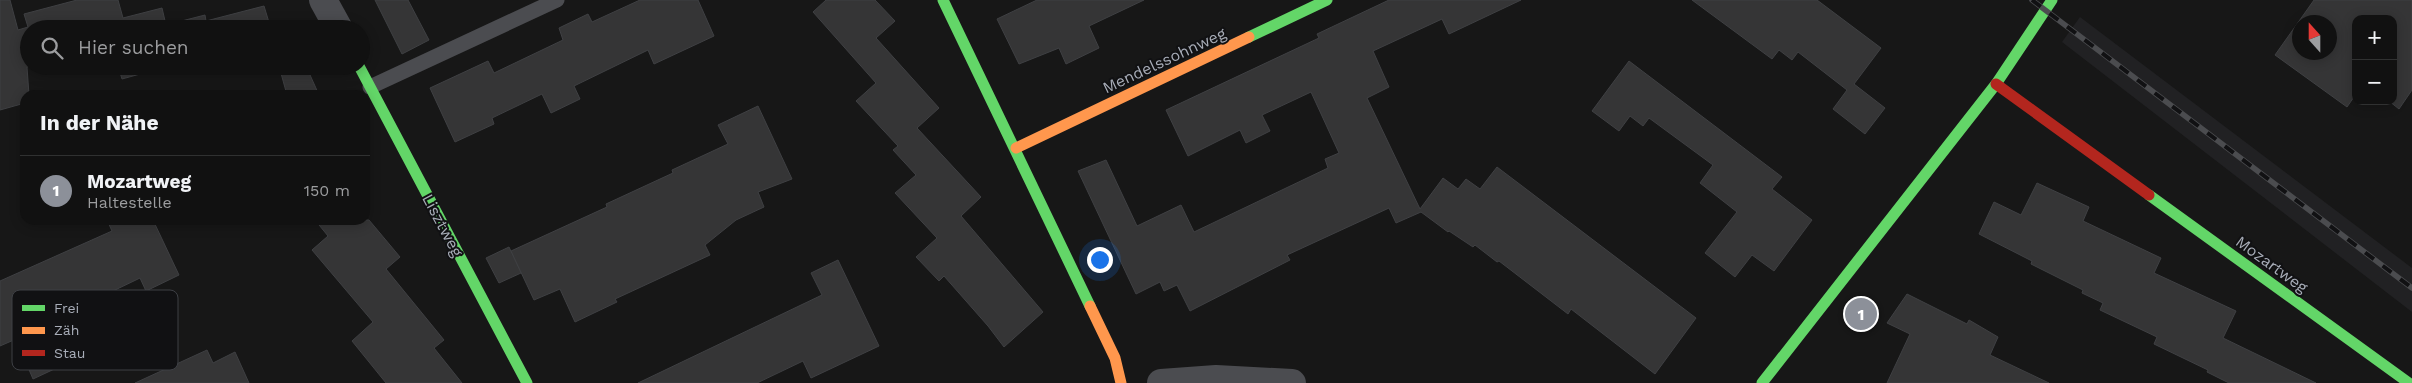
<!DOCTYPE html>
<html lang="de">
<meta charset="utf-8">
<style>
body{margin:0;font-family:"Work Sans",sans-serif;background:#1a1a1a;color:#f1f3f6}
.controls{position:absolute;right:15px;top:15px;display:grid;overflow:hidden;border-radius:10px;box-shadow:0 2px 12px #0003}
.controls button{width:45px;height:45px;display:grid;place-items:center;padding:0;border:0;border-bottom:1px solid #303131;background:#111;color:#f1f3f6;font:25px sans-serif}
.compass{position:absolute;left:2292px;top:15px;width:45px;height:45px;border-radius:50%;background:#111;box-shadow:0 2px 12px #0003;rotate:339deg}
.you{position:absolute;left:1099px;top:259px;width:18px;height:18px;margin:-12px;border:4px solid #fff;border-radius:50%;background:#1a73e8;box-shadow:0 0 0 8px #1a73e833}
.badge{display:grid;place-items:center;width:32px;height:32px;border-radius:50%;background:#8c9099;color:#fff;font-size:16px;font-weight:700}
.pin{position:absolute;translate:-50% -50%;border:2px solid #fff;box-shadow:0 1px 5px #0006}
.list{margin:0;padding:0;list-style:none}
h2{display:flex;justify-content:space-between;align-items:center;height:65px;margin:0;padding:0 20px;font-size:21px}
h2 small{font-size:16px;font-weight:400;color:#9c9d9f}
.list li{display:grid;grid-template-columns:32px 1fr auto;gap:15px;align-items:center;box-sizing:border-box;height:70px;padding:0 20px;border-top:1px solid #303131}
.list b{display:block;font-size:19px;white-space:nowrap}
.list p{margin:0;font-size:16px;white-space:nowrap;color:#9c9d9f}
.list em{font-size:16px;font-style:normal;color:#9c9d9f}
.icon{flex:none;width:28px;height:28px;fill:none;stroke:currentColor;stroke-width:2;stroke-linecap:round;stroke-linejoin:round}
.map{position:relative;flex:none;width:2412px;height:383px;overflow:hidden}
.search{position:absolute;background:#111;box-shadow:0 2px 12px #0003;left:20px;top:20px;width:350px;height:55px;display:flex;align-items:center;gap:12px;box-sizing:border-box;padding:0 18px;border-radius:28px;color:#9c9d9f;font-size:19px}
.panel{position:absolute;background:#111;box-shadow:0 2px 12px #0003;left:20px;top:90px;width:350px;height:135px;border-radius:15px}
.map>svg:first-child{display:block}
</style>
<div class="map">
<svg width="2412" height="383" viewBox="0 0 2412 383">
<rect width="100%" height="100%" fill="#171717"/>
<path fill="#212123" d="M2080,17L2412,268V312L2062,42Z"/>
<g fill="#353536" stroke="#3f4043" fill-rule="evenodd">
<path d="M0,0H10L18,30L28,27L24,14L77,0H118L123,18L162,8L166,25L205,15L206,21L264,6L271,29H29L30,66L27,67L29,95H25V103L0,110Z"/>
<path d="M375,0H408L429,40L402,54Z"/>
<path d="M640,0H698L714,36L654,64L648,50L574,86L580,99L551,113L542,94L492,118L494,124L455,142L430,88L488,61L494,73L563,40L559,28L588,14L592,22Z"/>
<path d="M826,0H875L895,21L876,38L939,108L917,128L981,197L961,216L1043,312L1004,347L988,326L944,276L939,281L916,257L937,238L895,193L916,175L893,150L898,146L856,101L876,83L813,12Z"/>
<path d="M1037,0H1144L1089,26L1099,48L1066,64L1059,48L1019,64L997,19Z"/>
<path d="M1389,0H1521L1449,34L1442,19L1373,51L1389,87L1367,98L1420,209L1443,178L1458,189L1466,179L1480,189L1497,167L1696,318L1655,374L1571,309L1568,314L1499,261L1497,262L1475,245L1473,247L1449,231L1448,232L1421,212L1396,223L1389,208L1287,255L1290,260L1190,311L1177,285L1164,291L1160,282L1136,294L1078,171L1106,160L1137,226L1181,205L1194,232L1328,168L1325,159L1339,153L1311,92L1262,115L1270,131L1246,143L1240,130L1188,156L1166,110L1319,38L1317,34Z"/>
<path d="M1692,0H1817L1881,48L1854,84L1885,108L1865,134L1833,109L1847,90L1798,52L1792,60L1779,50L1772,59Z"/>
<path d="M2314,0H2412V90L2399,109L2389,101H2393V19H2356V94L2347,107L2275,55ZM2300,22H2330V52H2300Z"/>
<path d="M1629,61L1782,177L1772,189L1812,220L1774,271L1752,255L1735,277L1705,253L1737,212L1700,183L1713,165L1649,118L1643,126L1630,116L1619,131L1592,111Z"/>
<path d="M118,66H169L122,79Z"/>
<path d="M279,66H306L319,95H287Z"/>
<path d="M758,106L792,179L758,192L764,207L736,220L705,245L710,255L615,299L617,302L575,322L560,289L534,300L511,251L607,207L606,204L673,173L672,170L728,144L718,125Z"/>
<path d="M2037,183L2089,207L2083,221L2161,258L2154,273L2236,311L2223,338L2316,383H2229L2207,372L2208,370L2154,344L2157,337L2100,310L2103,303L2082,293L2083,290L2031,264L2032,261L1979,234L1994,202L2021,215Z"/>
<path d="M107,220H153L179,275L146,291L140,278L61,316L80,357L33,379L16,339L0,346V281L112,231Z"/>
<path d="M315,220H369L400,257L386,269L444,340L434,348L462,383H386L352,341L373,322L312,250L328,236Z"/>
<path d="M509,247L521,273L499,283L486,258Z"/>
<path d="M838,260L879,346L811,378L803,361L757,383H638L822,295L811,273Z"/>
<path d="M1907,294L1967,324L1969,320L1998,337L1990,355L2049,383H1887L1910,334L1887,323Z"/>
<path d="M207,350L213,363L235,352L249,383H135Z"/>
</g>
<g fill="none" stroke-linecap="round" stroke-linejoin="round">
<path stroke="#4b4c50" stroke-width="15" d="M370,87L557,0"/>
<g stroke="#4b4c50" stroke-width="28">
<path d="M323,0L339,29"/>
<path d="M1161,383L1216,379L1292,383"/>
</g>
<g stroke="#63d668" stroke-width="11">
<path d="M943,0L1090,306"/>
<path d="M1249,37L1327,0"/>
<path d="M359,66L527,383"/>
<path d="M2149,195L2409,383"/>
<path d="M1762,383L1996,84L2052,0"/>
</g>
<g stroke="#ff974d" stroke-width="11">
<path d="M1016,148L1249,37"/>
<path d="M1090,306L1115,358L1121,383"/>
</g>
<path stroke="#b3261e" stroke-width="11" d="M1996,84L2149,195"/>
<g stroke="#4b4c4f" stroke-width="5.5">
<path id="rail" d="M2032,0L2412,288"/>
</g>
<use href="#rail" stroke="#111113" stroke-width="4" stroke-dasharray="11" stroke-linecap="butt"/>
</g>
<g text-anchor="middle" stroke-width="4" stroke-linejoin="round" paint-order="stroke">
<g font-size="16" fill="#a8adb8" stroke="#111113">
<text transform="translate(1164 60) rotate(-25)" y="6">Mendelssohnweg</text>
<text transform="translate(443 225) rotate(62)" y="6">Lisztweg</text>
<text transform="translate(2272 264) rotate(36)" y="6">Mozartweg</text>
</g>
</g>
<rect x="12" y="290" width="166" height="80" rx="8" fill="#111113" stroke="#3e4045" stroke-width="1"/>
<rect x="22" y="305" width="23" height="6" fill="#63d668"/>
<rect x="22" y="327" width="23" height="7" fill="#ff974d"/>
<rect x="22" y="350" width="23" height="6" fill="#b3261e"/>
<g font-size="14" fill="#a8adb8">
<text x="54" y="313">Frei</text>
<text x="54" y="335">Zäh</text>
<text x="54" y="358">Stau</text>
</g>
</svg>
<div class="controls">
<button>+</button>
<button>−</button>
</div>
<svg class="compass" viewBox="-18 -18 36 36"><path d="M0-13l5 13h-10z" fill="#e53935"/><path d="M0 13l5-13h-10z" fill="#9c9d9f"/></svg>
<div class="you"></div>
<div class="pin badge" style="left:1861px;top:314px">1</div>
<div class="search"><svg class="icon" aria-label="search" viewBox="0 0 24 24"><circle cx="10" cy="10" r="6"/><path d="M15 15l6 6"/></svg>Hier suchen</div>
<section class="panel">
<h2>In der Nähe<small></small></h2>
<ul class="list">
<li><span class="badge">1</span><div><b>Mozartweg</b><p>Haltestelle</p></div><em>150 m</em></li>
</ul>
</section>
</div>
